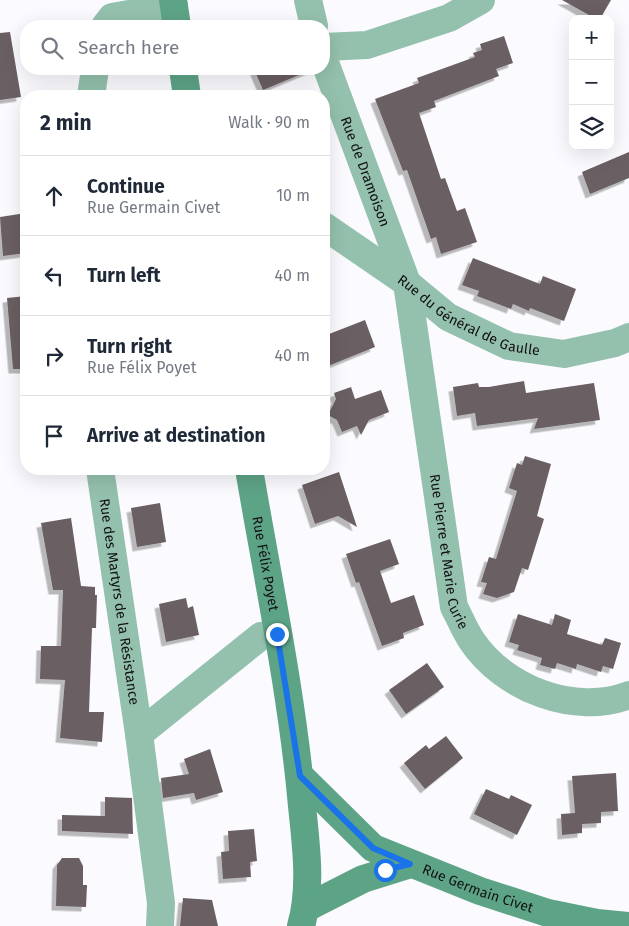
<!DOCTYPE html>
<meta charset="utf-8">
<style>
body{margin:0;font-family:"Fira Sans",sans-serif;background:#f2f2f3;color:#1f2937}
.controls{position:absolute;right:15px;top:15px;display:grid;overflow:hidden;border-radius:10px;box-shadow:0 5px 20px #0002}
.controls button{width:45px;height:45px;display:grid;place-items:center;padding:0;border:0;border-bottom:1px solid #e0e1e3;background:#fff;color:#1f2937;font:25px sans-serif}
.stop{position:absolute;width:15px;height:15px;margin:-11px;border:4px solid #1a73e8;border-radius:50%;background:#fff}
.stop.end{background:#1a73e8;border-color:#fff;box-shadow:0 1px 5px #0008}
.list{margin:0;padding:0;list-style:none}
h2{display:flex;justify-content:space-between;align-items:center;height:65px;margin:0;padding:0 20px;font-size:21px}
h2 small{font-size:16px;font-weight:400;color:#747a83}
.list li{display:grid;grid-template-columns:32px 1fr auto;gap:15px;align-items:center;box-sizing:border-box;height:80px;padding:0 20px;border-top:1px solid #e0e1e3}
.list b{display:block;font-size:19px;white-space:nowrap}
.list p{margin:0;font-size:16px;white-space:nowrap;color:#747a83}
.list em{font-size:16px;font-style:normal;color:#747a83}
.icon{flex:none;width:28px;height:28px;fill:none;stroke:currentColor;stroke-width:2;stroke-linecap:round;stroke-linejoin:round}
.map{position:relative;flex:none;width:629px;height:926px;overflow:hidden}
.search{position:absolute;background:#fff;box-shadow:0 5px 20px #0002;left:20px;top:20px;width:310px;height:55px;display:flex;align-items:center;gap:12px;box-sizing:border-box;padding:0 18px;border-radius:20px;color:#747a83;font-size:19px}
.panel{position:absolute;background:#fff;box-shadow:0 5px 20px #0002;left:20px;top:90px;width:310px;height:385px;border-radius:20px}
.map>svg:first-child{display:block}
</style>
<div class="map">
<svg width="629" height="926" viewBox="0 0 629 926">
<defs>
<filter id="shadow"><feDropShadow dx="-4.5" dy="4.5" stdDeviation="0" flood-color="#0004"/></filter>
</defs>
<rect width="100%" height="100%" fill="#fbfafe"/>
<g fill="#6a5f62" filter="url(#shadow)">
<path d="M562,0H611L600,19H596Z"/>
<path d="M10,32L21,97L0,100V33Z"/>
<path d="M504,36L513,63L496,69L499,76L434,101L436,107L419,113L441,179L445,178L457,211L465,208L477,242L441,254L436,237L431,239L407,170L403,171L375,99L419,83L417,78L475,57L473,53L482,50L480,44Z"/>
<path d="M254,69H311V70L263,90Z"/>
<path d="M629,152V178L590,194L582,172Z"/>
<path d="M26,213V253L3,256L0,217Z"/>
<path d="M473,258L540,284L543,276L576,289L564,321L530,308L529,311L513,304L511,309L477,296L479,291L462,285Z"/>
<path d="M26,296V369H13L7,298Z"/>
<path d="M365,320L375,347L328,366L324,356V336Z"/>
<path d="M524,381L526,393L594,383L600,420L534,429L538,418L477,426L475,413L457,416L453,387L478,383L479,387H489Z"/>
<path d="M351,387L355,399L381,390L389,412L369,420L361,435L357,426L342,432L337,420L328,415L336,399L334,393Z"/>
<path d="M525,456L551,464L537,516L544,519L528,570L522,568L514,592L497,598L483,594L487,583L481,582L489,557L496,559L517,491L509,488L517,463L522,465Z"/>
<path d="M339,472L357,527L338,516L315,524L302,485Z"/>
<path d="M160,503L166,542L137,547L131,508Z"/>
<path d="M71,518L81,586L95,587V595H97L96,628H92L89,712H104L102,742L60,738L65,680L40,679L41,646H61L63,590H53L41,523Z"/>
<path d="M390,539L399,564L380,571L391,603L414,595L424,625L403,633L404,638L382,646L359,582L356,583L346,554Z"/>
<path d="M186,598L188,608L193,606L199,635L166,642L159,604Z"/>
<path d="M518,614L552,625L555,614L571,620L567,634L602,645L605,638L621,643L613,669L603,666L601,672L577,664L576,669L557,663L555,669L540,665L542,658L517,650L519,645L509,642Z"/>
<path d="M427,663L444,687L406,714L389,690Z"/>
<path d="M446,736L463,758L425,789L404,763L426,745L429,749Z"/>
<path d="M210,749L223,792L196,800L194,793L163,798L161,778L189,774L184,759Z"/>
<path d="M616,773L618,811L601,812V823L582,824V833L562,835L561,814L575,813L572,776Z"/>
<path d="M486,789L509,799L511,795L532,805L517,835L474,814Z"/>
<path d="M105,797L132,798L133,834L62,831V815L105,816Z"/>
<path d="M254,829L257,861L250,862L251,877L223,879L221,852L229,851L228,831Z"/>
<path d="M62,858H79L83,866V885H87L86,907L56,906L57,865Z"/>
<path d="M183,898L212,900L218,926H180Z"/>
</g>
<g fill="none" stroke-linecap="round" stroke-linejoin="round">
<g stroke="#94c1ad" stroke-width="28">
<path d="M308,0L314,26"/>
<path d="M105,26L112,17L174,6"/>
<path d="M324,47L367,45L449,18L481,0"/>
<path id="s1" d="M324,60L407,283L454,607C460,618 465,631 472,641C504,689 575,716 629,695"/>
<path d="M91,96L95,69"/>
<path id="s2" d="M324,226L407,283L448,317L509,346L564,354L615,343L629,337"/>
<path id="s3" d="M100,469L139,734L261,636L277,634"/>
<path d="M139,734L161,903L160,926"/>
</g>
<g stroke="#5da487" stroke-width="28">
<path d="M173,0L177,26"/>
<path d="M183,69L187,96"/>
<path id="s4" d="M249,469C268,581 292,693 302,806C306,845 312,888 301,926"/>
<path id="s5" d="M300,776L373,848L480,891L548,913L597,923L629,926"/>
<path d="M306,908L363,879L411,864"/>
</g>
</g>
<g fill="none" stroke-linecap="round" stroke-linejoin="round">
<path stroke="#1a73e8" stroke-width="6" d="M277,634L300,776L373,848L410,864L385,870"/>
</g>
<g text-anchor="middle" stroke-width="4.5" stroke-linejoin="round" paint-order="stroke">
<g font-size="14" fill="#100f12" stroke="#fff">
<text dy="5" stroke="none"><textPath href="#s1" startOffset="119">Rue de Dramoison</textPath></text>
<text dy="5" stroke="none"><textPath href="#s2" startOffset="172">Rue du Général de Gaulle</textPath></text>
<text dy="5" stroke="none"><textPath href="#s1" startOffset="510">Rue Pierre et Marie Curie</textPath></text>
<text dy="5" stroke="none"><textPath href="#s4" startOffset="96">Rue Félix Poyet</textPath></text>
<text dy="5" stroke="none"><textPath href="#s3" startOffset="134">Rue des Martyrs de la Résistance</textPath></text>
<text dy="5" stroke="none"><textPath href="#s5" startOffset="215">Rue Germain Civet</textPath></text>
</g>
</g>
</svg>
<div class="controls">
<button>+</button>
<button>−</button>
<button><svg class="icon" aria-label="layers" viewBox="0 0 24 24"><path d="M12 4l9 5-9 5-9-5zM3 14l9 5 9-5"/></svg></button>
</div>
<div class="stop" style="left:385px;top:870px"></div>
<div class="stop end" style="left:277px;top:634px"></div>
<div class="search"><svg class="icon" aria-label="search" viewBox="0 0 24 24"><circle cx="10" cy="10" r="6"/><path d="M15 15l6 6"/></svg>Search here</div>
<section class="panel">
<h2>2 min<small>Walk · 90 m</small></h2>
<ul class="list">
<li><svg class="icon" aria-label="ahead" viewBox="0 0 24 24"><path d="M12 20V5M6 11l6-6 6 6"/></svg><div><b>Continue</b><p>Rue Germain Civet</p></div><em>10 m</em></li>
<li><svg class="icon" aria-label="left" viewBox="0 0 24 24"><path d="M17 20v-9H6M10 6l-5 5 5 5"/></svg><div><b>Turn left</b></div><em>40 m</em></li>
<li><svg class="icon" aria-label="right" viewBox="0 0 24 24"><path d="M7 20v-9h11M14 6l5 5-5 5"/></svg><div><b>Turn right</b><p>Rue Félix Poyet</p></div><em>40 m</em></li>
<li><svg class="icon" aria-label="arrive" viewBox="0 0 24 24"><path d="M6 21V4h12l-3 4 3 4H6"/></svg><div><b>Arrive at destination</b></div></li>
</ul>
</section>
</div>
